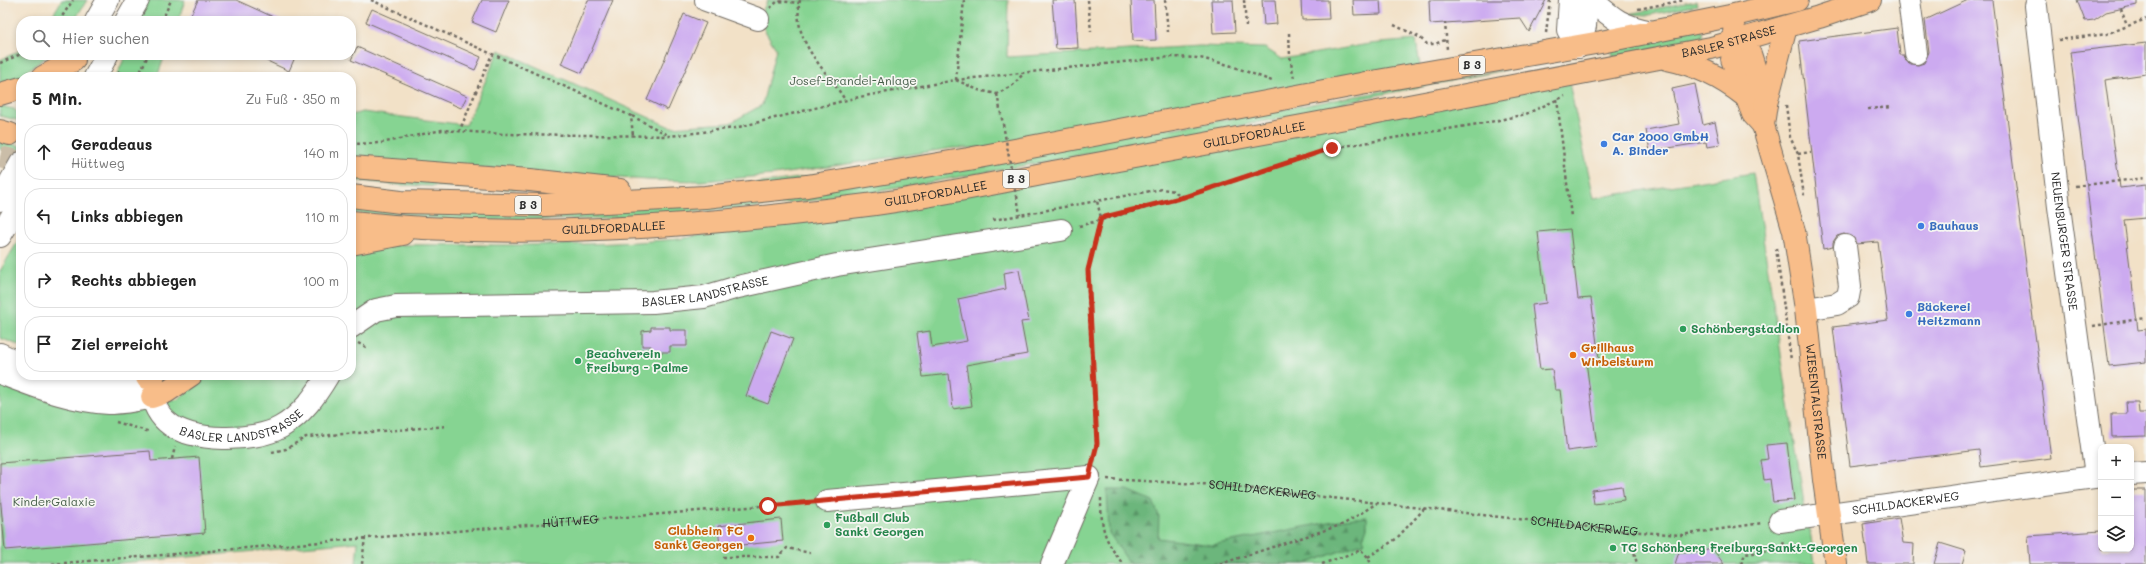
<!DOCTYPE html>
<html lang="de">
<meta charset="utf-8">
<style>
body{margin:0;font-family:Mali,sans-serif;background:#f2f2f2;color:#222}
.controls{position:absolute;right:12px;bottom:12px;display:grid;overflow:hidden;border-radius:8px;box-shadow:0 2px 6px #0003}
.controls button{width:36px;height:36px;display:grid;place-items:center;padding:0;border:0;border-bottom:1px solid #e0e0e0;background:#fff;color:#222;font:20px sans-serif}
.stop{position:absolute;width:12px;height:12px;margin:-9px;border:3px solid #c8321e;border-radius:50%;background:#fff}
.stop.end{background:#c8321e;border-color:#fff;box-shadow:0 1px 4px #0008}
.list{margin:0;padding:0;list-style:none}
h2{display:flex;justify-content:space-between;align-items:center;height:52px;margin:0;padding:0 16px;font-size:17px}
h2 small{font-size:13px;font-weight:400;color:#767676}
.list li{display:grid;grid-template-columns:26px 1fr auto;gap:12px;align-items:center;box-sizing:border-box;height:56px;margin:0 8px 8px;padding:0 8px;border:1px solid #e0e0e0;border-radius:16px}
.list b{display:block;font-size:15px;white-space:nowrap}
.list p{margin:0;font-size:13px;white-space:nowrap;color:#767676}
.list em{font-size:13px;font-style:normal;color:#767676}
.icon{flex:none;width:22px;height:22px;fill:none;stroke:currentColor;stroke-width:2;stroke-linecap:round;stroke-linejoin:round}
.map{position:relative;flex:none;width:2146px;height:564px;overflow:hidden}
.search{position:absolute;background:#fff;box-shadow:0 2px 6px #0003;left:16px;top:16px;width:340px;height:44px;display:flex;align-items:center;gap:10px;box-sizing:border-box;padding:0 14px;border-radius:16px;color:#767676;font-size:15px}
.panel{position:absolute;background:#fff;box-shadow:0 2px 6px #0003;left:16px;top:72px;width:340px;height:308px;border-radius:16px}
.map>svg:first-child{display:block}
</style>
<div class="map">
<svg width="2146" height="564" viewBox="0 0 2146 564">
<defs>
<pattern id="forest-firs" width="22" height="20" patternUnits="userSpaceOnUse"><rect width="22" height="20" fill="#6cb67c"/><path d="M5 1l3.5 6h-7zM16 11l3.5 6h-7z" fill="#599466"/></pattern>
</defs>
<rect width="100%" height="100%" fill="#f6f6f2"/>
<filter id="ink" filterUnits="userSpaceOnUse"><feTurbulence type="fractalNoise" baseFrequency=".025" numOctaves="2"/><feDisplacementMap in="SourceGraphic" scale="8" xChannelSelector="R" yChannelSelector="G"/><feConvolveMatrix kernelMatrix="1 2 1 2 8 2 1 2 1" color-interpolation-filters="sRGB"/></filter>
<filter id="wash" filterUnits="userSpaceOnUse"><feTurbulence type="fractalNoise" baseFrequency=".012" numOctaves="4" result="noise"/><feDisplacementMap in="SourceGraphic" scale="16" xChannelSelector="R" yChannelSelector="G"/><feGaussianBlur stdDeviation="0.9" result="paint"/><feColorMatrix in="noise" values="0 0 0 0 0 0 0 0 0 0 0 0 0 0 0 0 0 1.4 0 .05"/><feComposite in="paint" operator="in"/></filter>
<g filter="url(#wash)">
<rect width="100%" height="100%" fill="#f2e1c7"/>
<g fill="#86d492" stroke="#58805e">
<path d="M62,0H87L74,21H49Z"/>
<path d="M146,0H185L178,21H134Z"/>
<path d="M768,0H1008L1007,57L1200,46L1265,48L1282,59L1369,44L1416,40L1420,66L990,148H953L774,175L701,181L648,180L351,159V115L363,112L466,125L499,50L670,127L730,123L762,105L776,49L758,19Z"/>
<path d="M1696,1L1697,5L1649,15L1628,14Z"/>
<path d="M1701,27L1703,39L1613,57L1611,45Z"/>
<path d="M21,50V55H49L24,73L26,77H21V82L0,85V60Z"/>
<path d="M115,55H165L157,77H116L124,59Z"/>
<path d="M1545,62L1354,100L1303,114L1016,167L863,194L750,208L600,219L538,220H453L351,213V204L538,213L1195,125Z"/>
<path d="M1569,83L1594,198L1753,173L1803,496L1805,524H1809L1815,564H356L358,542L109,564H0V386L77,409L130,414L181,398L205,375H351V248L372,245C474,244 577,248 679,239Z"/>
<path d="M0,106L14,109L21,116V121L0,116Z"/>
<path d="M0,141L21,146V154L0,149Z"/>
<path d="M351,173L536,190L399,185L351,180Z"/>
<path d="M21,236V346L0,338V271Z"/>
</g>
<path fill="url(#forest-firs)" stroke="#4c7054" d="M1107,490H1128L1153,501L1159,516L1158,538L1212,545L1344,519L1367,517V528L1363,538L1365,542L1305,564H1130L1109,533Z"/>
<g id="blocks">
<g fill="#ccaaf0">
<path d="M198,0H236L282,21H188Z"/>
<path d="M482,0H509L496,32L472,22Z"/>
<path d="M588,0H613L582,73L561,64Z"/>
<path d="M1052,0H1075L1078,48L1056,49Z"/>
<path d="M1131,0H1154L1156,40L1133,41Z"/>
<path d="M1211,0H1233L1235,32L1213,33Z"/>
<path d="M1262,0H1275L1277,24L1264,25Z"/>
<path d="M1301,0H1328L1329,19L1302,20Z"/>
<path d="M1353,0H1380L1381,14L1354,15Z"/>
<path d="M1429,0H1546L1529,32L1520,18L1430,24Z"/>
<path d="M1968,0H1992L2051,458L1981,467L1979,450L1850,466L1833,327L1888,320L1878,242L1857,244L1855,238L1844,234L1837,236L1833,242V247L1823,249L1799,41L1897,28L1900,55H1904L1906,61L1911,64L1918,65L1924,63L1929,52L1925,20Z"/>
<path d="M2077,0H2137V5L2106,12L2094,20L2085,21Z"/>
<path d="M372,9L481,57L475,70L366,22Z"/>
<path d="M684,14L706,23L668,110L647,100Z"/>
<path d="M2146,43V74L2105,80L2120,188L2146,185V218L2124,220L2138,330L2146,329V362L2109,366L2070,52Z"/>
<path d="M357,47L467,96L461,108L351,60Z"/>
<path d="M254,55H296L289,71Z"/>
<path d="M1695,84L1703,125L1715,122L1720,145L1707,147L1706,142L1650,151L1646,130L1679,124L1672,89Z"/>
<path d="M1570,229L1578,299L1591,298L1599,359L1586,361L1597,447L1567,451L1560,390H1555L1552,369L1540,370L1532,305L1546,303L1538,232Z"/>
<path d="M1019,270L1029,321L1021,322L1027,354L966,365L972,406L953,409L949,374L923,377L917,333L930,331L932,347L967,341L958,299L1006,289L1004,273Z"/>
<path d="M651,327H670V330H687V346H670V352H652L651,346H642V331L651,330Z"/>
<path d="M771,331L793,339L768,404L746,396Z"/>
<path d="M2126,402H2138L2139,413H2146V436L2112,437L2111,414H2127Z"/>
<path d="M1787,443L1794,500L1773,502L1770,479L1764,480L1761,460L1768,459L1766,445Z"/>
<path d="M150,451L151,461L199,457L205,533L5,550L0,494V463Z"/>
<path d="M1622,486L1624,500L1594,504L1592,490Z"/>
<path d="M2133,490H2146V564H2030L2028,536L2101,531V549H2131V493H2133Z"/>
<path d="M1899,518L1903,543L1914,544L1913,564H1868L1863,524Z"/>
<path d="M781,519L783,541L720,547L718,526Z"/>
<path d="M1940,543L1966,551L1962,564H1934Z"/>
<path d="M1712,548L1724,564H1675L1679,552L1698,551Z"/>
</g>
</g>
</g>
<g filter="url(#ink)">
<use href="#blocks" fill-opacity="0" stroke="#716b62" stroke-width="1"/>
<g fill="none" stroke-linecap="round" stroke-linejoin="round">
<path stroke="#cabda8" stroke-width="22" stroke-dasharray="22 11" stroke-linecap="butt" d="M0,157L21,162"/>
<g stroke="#716b62" stroke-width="24">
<g id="minor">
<path d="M706,0L758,19"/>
<path d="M1570,0L1568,30L1578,47"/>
<path d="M1592,0C1614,20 1622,26 1652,32"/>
<path d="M1909,0L1916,53"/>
<path id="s3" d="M2036,6L2059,207L2096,476"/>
<path d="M96,21L108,0"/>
<path d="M126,21L138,0"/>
<path d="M1578,47L1585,26L1587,0"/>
<path d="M95,77L107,55"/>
<path d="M0,200L21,163"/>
<path d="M0,236L21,201"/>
<path d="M1806,309L1837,304L1848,297L1850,286L1845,246"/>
<path id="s4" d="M351,327L376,310L396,306L653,302L704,297L738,287L837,265L1061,230"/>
<path d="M0,354L21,364"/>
<path d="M0,373C35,386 71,401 109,403C124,403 138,400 152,397"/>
<path id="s5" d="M48,375C85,387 109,388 147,378C151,394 154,411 167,422C189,443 256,442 281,427C302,415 316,395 328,375"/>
<path d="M2131,474L2146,473"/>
<path d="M827,501L1089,477L1052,564"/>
<path id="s6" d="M1780,521L2101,476"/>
</g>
</g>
<g stroke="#716b62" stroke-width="24">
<g id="major">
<path d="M1734,29L1737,42L1732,59L1753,114L1763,125"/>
<path id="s7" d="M1737,42L1750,54L1766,104L1763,125L1794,231L1806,309L1824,480L1836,564"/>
<path d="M1667,59C1697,65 1721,77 1745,96"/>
<path d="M1366,83L1601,42L1730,16L1797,0"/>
<path d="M1766,104L1786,27"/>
<path id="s8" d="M1367,114L1711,48L1819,17L1870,0"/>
</g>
</g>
<g stroke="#716b62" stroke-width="24">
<g id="highway">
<path d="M43,77L74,60"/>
<path d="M0,94L21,88"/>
<path d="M0,131L10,134"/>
<path d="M351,167L530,180L620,190"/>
<path d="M351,196L401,202L545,205L705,197L807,186L968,159L1366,83"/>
<path id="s9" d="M351,222C523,241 704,226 875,204C935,196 994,183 1053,172C1158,153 1263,134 1367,114"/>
<path d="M351,244L403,234"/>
<path d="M147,378L154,375"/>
<path d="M152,397L166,392L191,375"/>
</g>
</g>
<g stroke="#716b62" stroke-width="2.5" stroke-dasharray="3 3" stroke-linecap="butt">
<path d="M371,0L631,116L633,136"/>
<path d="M800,0C791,43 825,67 845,100"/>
<path d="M1088,0L1091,31"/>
<path d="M1165,0L1168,32"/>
<path d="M1244,0L1246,26"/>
<path d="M770,8L778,1L799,3"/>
<path d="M1638,9L1685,0"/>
<path d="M2121,9L2127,26"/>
<path d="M59,21L73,0"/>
<path d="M162,21L171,0"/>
<path d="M1445,22L1447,50"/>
<path d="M1394,25L1419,37L1427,44H1435L1445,40"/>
<path d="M1289,33L1290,56L1294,79"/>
<path d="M1546,33L1550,0"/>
<path d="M2058,40L2107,34L2146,19"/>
<path d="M0,63L21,54"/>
<path d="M118,72L130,77"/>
<path d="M138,77L148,55"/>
<path d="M956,80L964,0"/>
<path d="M956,80L978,90L997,94L1013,85L1023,74"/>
<path d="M997,94L1003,124"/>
<path d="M1557,99L1571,217"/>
<path d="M1786,105L1790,137L1798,154L1804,196"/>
<path d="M1868,109L1892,107"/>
<path d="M632,116L668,135"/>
<path d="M459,132L492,54"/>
<path d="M351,144L381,143L442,130L503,134L670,136L735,128L859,97L956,80L1170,57L1200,58L1229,65L1272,81"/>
<path d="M1798,154L1811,152"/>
<path d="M2075,186L2146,178"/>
<path d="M1017,196L1020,215"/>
<path d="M993,220L1162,189L1174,191L1183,197"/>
<path d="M1079,226L1184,197L1333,148L1490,122L1526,114L1565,96"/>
<path d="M1776,248L1791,360"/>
<path d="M2093,326L2146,318"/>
<path d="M358,343L368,348"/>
<path d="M116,422L150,432"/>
<path d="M272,452L286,449L306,437L448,426"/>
<path d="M172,459L175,447"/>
<path d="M1093,460L1097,444L1088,287V270L1101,218L1097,201"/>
<path id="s1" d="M1107,479L1218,485L1615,530L1681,535L1762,523"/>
<path d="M1101,498C1101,529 1104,540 1123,564"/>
<path d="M1633,547L1637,564"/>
<path d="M723,557H779L787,548L810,553"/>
<path d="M1368,557L1396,539L1425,508"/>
<path id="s2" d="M52,564L809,502"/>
<path d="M362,564L365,537"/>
<path d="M1220,564L1344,524L1377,503"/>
<path d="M1322,564L1361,550L1368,557L1371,564"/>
<path d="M1741,564L1745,554L1784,549L1783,539"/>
</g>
<use href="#minor" stroke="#fff" stroke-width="22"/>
<use href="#major" stroke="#f8bd89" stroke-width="22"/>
<use href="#highway" stroke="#f8bd89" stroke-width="22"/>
<path stroke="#716b62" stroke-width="2.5" stroke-dasharray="3 3" stroke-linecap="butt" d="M1003,124L1016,196"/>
</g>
</g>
<g fill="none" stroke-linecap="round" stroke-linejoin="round" filter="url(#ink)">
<path stroke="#c8321e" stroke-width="5" d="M768,506L1089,477L1097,444L1088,270L1101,218L1184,197L1332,148"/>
</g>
<g fill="#3f7fe0" stroke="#f6f6f2" stroke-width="1.5">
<circle cx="1604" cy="144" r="4"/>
<circle cx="1921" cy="226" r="4"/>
<circle cx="1909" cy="314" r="4"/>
</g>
<g fill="#2e9e5b" stroke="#f6f6f2" stroke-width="1.5">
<circle cx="1683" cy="329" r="4"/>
<circle cx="578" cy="361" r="4"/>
<circle cx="827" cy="525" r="4"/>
<circle cx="1613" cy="548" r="4"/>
</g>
<g fill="#e8710a" stroke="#f6f6f2" stroke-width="1.5">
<circle cx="1573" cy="355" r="4"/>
<circle cx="751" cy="538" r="4"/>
</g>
<g text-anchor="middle" stroke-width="3.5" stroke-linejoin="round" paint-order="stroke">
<g fill="#f6f6f2" stroke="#686867" stroke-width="1">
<rect x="1459" y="56" width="26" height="18" rx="3"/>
<rect x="1003" y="170" width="26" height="18" rx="3"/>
<rect x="515" y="196" width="26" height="18" rx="3"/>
</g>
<g font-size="11" font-weight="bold" fill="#2b2b2b">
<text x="1472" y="69">B 3</text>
<text x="1016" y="183">B 3</text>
<text x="528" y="209">B 3</text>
</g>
<g font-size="12" fill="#2b2b2b" stroke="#f6f6f2">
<text dy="4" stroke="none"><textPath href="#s8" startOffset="369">BASLER STRASSE</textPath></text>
<text dy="4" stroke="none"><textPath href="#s9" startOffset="911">GUILDFORDALLEE</textPath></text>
<text dy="4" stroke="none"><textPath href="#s9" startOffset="587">GUILDFORDALLEE</textPath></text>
<text dy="4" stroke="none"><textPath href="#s9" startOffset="263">GUILDFORDALLEE</textPath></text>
<text dy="4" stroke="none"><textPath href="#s3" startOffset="237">NEUENBURGER STRASSE</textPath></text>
<text dy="4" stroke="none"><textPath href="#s4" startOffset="361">BASLER LANDSTRASSE</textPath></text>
<text dy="4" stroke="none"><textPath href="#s7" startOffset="374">WIESENTALSTRASSE</textPath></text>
<text dy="4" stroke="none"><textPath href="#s5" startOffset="230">BASLER LANDSTRASSE</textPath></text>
<text dy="4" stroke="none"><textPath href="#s1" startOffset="156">SCHILDACKERWEG</textPath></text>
<text dy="4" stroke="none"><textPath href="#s6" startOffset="127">SCHILDACKERWEG</textPath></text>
<text dy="4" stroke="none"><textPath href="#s2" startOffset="520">HÜTTWEG</textPath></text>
<text dy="4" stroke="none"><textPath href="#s1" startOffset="480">SCHILDACKERWEG</textPath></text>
</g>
<g font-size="12" fill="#465e4a" stroke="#f6f6f2">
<text x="853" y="85">Josef-Brandel-Anlage</text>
<text x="54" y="506">KinderGalaxie</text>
</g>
<g font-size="12" font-weight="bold" fill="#366cbe" stroke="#f6f6f2" text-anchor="start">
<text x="1612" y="141">Car 2000 GmbH<tspan x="1612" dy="14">A. Binder</tspan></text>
<text x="1929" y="230">Bauhaus</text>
<text x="1917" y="311">Bäckerei<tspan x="1917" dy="14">Heitzmann</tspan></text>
</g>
<g font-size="12" font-weight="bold" fill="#27864d" stroke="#f6f6f2" text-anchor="start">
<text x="1691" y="333">Schönbergstadion</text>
<text x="586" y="358">Beachverein<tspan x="586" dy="14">Freiburg - Palme</tspan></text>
<text x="835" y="522">Fußball Club<tspan x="835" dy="14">Sankt Georgen</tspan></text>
<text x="1621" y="552">TC Schönberg Freiburg-Sankt-Georgen</text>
</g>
<g font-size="12" font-weight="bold" fill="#c56008" stroke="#f6f6f2" text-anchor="start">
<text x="1581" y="352">Grillhaus<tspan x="1581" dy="14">Wirbelsturm</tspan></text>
<text x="743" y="535" text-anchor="end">Clubheim FC<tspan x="743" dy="14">Sankt Georgen</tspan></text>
</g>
</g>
</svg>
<div class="controls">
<button>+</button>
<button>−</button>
<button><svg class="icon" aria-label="layers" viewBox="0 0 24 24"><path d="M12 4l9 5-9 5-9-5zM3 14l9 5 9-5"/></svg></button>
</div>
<div class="stop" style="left:768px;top:506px"></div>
<div class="stop end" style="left:1332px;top:148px"></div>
<div class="search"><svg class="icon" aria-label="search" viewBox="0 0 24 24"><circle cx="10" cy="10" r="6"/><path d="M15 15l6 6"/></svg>Hier suchen</div>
<section class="panel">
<h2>5 Min.<small>Zu Fuß · 350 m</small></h2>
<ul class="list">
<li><svg class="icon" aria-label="ahead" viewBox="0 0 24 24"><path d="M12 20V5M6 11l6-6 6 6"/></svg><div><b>Geradeaus</b><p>Hüttweg</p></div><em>140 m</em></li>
<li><svg class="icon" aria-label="left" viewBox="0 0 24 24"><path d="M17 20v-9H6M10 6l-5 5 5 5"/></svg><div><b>Links abbiegen</b></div><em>110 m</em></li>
<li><svg class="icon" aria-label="right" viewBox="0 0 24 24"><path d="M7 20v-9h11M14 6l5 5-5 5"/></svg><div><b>Rechts abbiegen</b></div><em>100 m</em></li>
<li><svg class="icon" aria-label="arrive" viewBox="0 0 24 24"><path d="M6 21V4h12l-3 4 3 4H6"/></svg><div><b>Ziel erreicht</b></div></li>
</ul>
</section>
</div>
